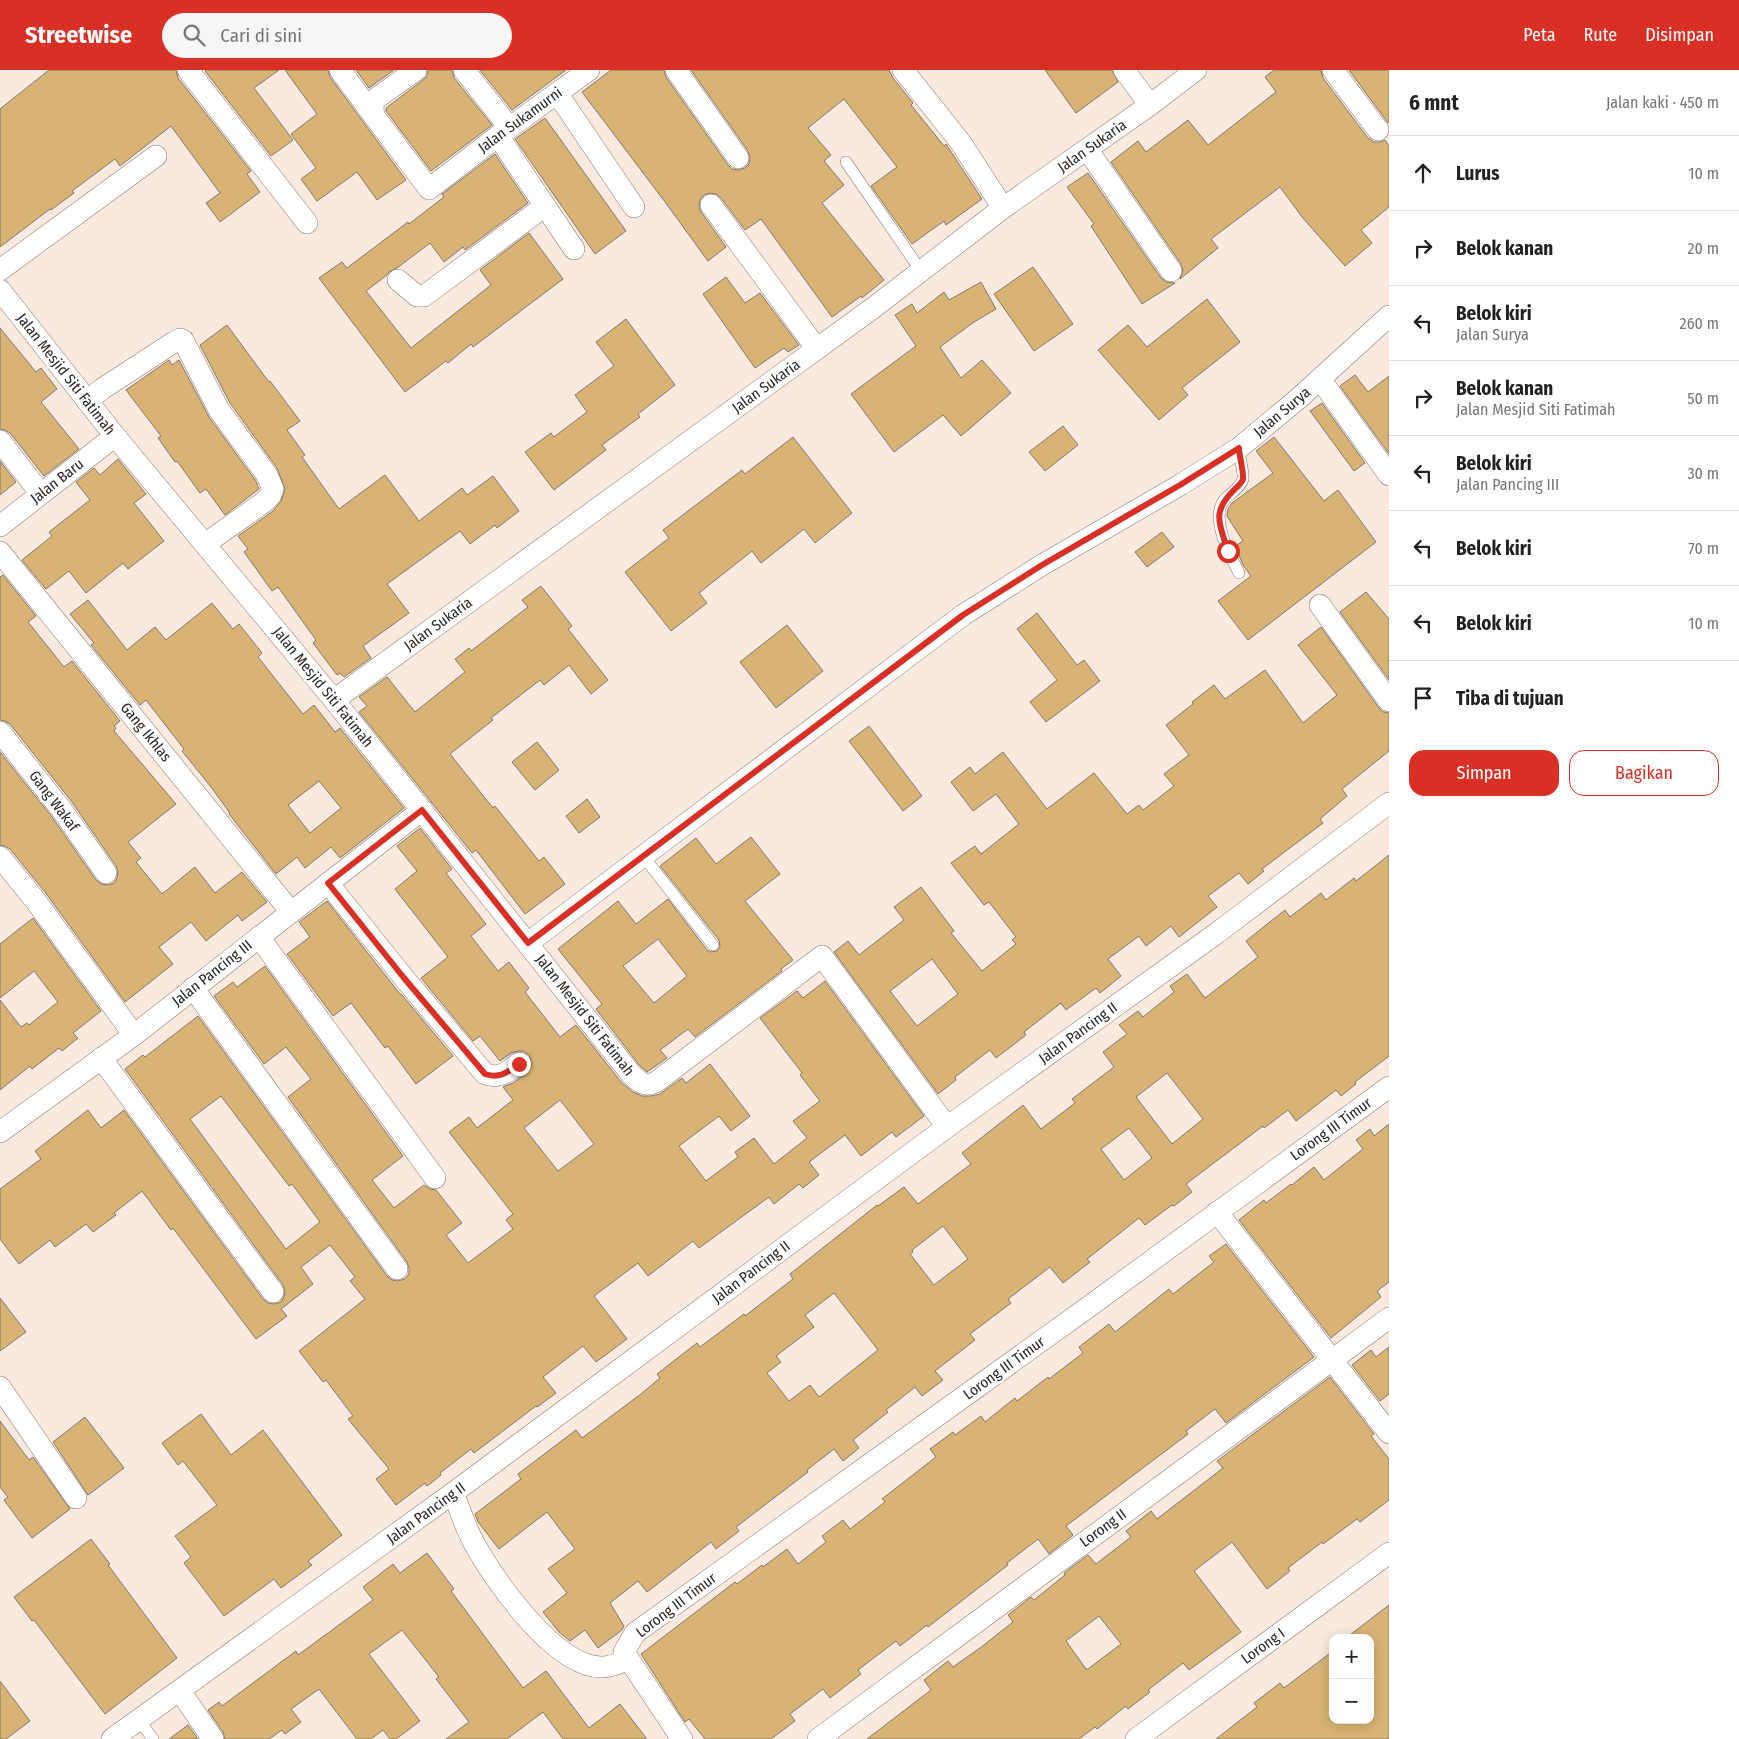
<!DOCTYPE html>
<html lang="id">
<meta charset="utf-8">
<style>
body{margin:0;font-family:"Fira Sans Condensed",sans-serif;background:#f6f6f6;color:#222}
.controls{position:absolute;right:15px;bottom:15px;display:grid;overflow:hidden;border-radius:10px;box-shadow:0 2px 12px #0003}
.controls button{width:45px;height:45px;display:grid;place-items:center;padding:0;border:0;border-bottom:1px solid #e0e0e0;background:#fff;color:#222;font:25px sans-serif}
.stop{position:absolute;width:15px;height:15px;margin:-11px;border:4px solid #d93025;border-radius:50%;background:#fff}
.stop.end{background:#d93025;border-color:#fff;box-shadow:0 1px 5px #0008}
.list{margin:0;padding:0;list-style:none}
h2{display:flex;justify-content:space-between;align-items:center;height:65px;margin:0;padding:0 20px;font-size:21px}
h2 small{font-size:16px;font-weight:400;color:#767676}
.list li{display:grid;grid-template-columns:32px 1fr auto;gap:15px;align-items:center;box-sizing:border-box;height:75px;padding:0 20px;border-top:1px solid #e0e0e0}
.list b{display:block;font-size:19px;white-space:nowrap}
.list p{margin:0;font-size:16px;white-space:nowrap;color:#767676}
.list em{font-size:16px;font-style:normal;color:#767676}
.actions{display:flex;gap:10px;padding:15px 20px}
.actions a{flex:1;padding:11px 0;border:1px solid #d93025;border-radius:15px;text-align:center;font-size:18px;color:#d93025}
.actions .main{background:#d93025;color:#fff}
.icon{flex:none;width:28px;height:28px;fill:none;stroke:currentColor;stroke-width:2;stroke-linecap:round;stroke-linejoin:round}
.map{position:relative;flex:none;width:1389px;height:1669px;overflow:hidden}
header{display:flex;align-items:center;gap:30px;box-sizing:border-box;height:70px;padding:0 25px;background:#d93025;color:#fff}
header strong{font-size:24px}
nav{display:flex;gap:28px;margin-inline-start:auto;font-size:18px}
.search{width:350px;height:45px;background:#f6f6f6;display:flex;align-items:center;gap:12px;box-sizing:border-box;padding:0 18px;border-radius:28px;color:#767676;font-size:19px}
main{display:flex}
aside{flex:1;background:#fff}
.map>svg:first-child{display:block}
</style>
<header>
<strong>Streetwise</strong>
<div class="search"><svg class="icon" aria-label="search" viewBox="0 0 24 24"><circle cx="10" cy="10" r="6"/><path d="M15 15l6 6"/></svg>Cari di sini</div>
<nav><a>Peta</a><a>Rute</a><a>Disimpan</a></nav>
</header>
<main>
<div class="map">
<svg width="1389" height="1669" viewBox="0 0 1389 1669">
<rect width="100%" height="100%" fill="#fae9de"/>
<g fill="#d8b375" stroke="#82796b" fill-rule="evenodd">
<path d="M49,0H176L178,8L251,101L247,104L260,122L220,152L206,133L220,123L171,56L120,96L115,89L72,121L74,123L51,140L50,139L0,177V39Z"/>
<path d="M206,0H279L254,18L293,70L271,86L205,1Z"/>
<path d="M285,0H328L330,7L406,110L377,130L357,102L317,131L301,109L316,98L291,64L317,44Z"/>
<path d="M356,0H394L369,18Z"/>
<path d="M428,0H452L454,8L492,55L431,101L386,41V38L423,10L427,6Z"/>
<path d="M480,0H566L512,40Z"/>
<path d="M611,0H664L666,7L728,95L732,99L739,100L745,98L749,94L750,87L748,81L691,0H889L893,8L913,33L911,35L944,76L946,74L982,129L946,155L944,151L912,174L871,116L897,97L844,29L808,58L831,85L824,91L844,115L822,133L884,210L862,228L861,226L832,247L761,149L745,160L721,128L716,124L710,123L704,125L700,130L699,137L701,142L726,177L708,191L665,132L582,22Z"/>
<path d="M1045,0H1112L1118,12L1076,43Z"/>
<path d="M1274,0H1321L1323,8L1368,68L1374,72H1380L1385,70L1389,76V137L1361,160L1372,173L1345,196L1302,147L1280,117L1211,169L1218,178L1180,209L1183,200L1181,194L1111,92L1138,71L1146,82L1188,50L1208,75L1276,22L1265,7Z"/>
<path d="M1349,0H1389V52L1388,53Z"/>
<path d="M545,48L626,161L595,184L515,69Z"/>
<path d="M495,84L528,133L465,180L463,177L444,192L430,173L397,198L389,202L387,205L366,221L411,278L491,215L480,200L529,163L563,209L473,277L471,274L448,293L446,291L405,322L319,208L342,192L347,198L408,152L409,154L444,127L442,124Z"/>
<path d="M1088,103L1161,208L1166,212L1175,213L1142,234L1091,156L1094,154L1067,117Z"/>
<path d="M1033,197L1073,254L1034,281L994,224Z"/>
<path d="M726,207L745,233L760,223L799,275L788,282L784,278L755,298L703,224Z"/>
<path d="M981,212L996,239L974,252L940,277L961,308L982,290L1011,323L961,366L943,345L894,382L851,324L916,276L895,245L912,234L917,243L944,222L949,230Z"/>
<path d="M1207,229L1240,272L1182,318L1188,325L1159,350L1098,280L1128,255L1147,277Z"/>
<path d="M626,249L675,315L638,344L640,347L602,375L606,380L554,420L525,382L551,363L554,367L587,342L575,325L614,296L596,272Z"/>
<path d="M227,255L269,312L270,311L300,351L287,360L305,385L302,387L339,439L385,405L419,451L462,418L467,425L493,406L519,441L497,458L495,455L470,474L460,461L387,514L409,543L363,576L371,588L344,607L340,603L337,605L313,573L316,570L278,517L272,521L244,482L248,479L238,466L273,441L281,431L285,419L277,398L230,333L200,275Z"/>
<path d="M0,258L36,302L41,298L57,319L41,332L79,379L44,406L10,363L5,360L0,359Z"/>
<path d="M169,290L172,295L179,290L209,347L256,411L259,419L225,445L206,419L200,423L177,391L175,392L158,368L161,366L126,320Z"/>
<path d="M1355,305L1368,322L1389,306V384L1340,316Z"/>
<path d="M1322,333L1365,393L1354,401L1310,341Z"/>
<path d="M1063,356L1078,375L1045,401L1029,382Z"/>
<path d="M793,367L852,443L815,473L804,459L761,493L752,481L699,523L707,533L671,561L625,502L669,468L663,460L742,400L745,404Z"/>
<path d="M1274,367L1324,431L1338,420L1376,472L1248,570L1218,531L1251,506L1243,495L1235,476L1243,471L1227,446L1228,439L1232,433L1273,403L1256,381Z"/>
<path d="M118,389L146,424L134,433L164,471L128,499L123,493L86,523L69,501L46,519L22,490L52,466L49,462L90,430L76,412L94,398L100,405Z"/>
<path d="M0,391L16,412L0,425Z"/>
<path d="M1162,462L1174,477L1147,497L1135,482Z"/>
<path d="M3,505L36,546L28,552L64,597L72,591L120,651L114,656L116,658L114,661L176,734L128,772L141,788L136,792L162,824L195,797L215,823L242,802L267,832L242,851L238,845L206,871L191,852L159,877L173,894L125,932L45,822L10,779L5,776L0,775V682L52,747L96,810L101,814L108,815L114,813L117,808L118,801L116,796L72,732L10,654L5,651L0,650V507Z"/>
<path d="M541,516L572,556L568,559L608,610L591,624L569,595L544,615L540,610L491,648L493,650L450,684L493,738L495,736L539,791L544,787L565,814L525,844L476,780L472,783L359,642L367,636L359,627L387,607L415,642L465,602L455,589L469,578L471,581L528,537L522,530Z"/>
<path d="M1366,522L1389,549V610L1340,542Z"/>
<path d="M88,530L127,580L155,557L166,570L212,533L233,559L239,554L262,583L258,587L303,644L314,635L335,662L340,658L404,738L340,788L331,777L305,798L297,787L276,804L229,744L230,743L211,717L182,681L184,679L146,630L140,635L91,575L94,573L70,544ZM319,711L341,738L310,763L288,735Z"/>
<path d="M1037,543L1077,595L1084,590L1100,611L1046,652L1030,632L1057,610L1017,559Z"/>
<path d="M787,555L823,601L776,638L740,592Z"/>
<path d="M1321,557L1379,638L1383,642L1389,643V681L1342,719L1347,726L1320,749L1323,753L1262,799L1264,801L1248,814L1239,803L1208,826L1217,837L1179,867L1171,856L1146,876L1139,866L1108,889L1121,906L1100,923L1096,918L1066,940L1061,933L1024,962L1026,965L996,988L990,980L955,1007L956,1010L938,1024L834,882L848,871L859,885L904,850L894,837L921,817L954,861L951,863L982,901L1016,874L1012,870L1016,867L989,832L984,835L951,793L975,776L981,784L1019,754L996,724L973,741L951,712L970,697L975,704L1003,682L1047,739L1094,703L1127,744L1139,735L1143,740L1174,716L1164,704L1189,685L1166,655L1193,634L1192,632L1214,615L1225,629L1265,600L1303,653L1337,625L1298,575ZM932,889L958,924L917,956L890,921Z"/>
<path d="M869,656L922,726L903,741L849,671Z"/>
<path d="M537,672L559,700L535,720L512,692Z"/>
<path d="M587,729L600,747L579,763L566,746Z"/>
<path d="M420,758L452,799L446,803L486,854L471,866L498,901L509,892L529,918L525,922L560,967L576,955L622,1013L633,1022L642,1026H651L660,1024L682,1008L686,1013L710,994L750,1046L731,1061L719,1046L679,1076L706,1111L738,1087L735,1082L754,1068L774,1094L807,1068L793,1051L820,1031L800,1005L802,1003L760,948L797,921L803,928L825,911L924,1046L896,1067L892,1062L861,1086L845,1065L809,1092L819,1105L803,1118L799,1114L774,1134L769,1127L699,1178L693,1171L648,1206L638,1193L594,1226L627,1269L596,1292L583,1276L543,1307L556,1323L537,1337L536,1336L474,1383L471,1379L440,1403L441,1405L427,1416L425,1413L396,1435L376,1409L389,1399L348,1349L353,1346L326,1310L323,1312L299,1281L365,1229L350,1211L355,1207L330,1175L301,1197L313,1214L281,1239L287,1246L256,1269L173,1158L171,1160L142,1121L114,1143L116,1145L93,1162L86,1154L55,1177L50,1170L19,1194L0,1169V1119L41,1089L35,1081L88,1040L101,1058L124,1040L263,1229L268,1233L274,1234L281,1232L284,1227L285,1221L283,1215L125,999L143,985L145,987L198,946L387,1206L392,1210L398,1211L405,1209L409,1204V1198L407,1192L288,1027L311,1009L286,977L264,994L214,926L233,912L237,917L265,896L403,1086L372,1110L394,1138L424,1115L430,1119L436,1120L462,1153L446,1165L468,1193L513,1159L506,1150L513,1144L449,1062L469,1047L477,1058L513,1030L503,1017L513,1013L527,1003L531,997V991L529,985L523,981H518L511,983L500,991L480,966L473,971L421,908L448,887L395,819L417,801L397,776ZM221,1026L289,1116L292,1114L320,1152L286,1179L190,1049ZM560,1030L594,1074L558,1101L524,1058Z"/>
<path d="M751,767L780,804L745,831L793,890L781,899L782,901L695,967L688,959L660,980L667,988L647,1002L640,996L596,939L602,934L558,879L618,831L636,854L668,829L707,880L711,882L717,881L720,877L719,870L660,796L696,768L716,794ZM658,869L687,906L654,933L623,896Z"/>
<path d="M1389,785V986L1355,1012L1356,1014L1341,1026L1336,1020L1296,1051L1288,1040L1264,1058L1263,1056L1186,1114L1192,1122L1174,1136L1172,1135L1145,1155L1139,1148L1087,1189L1090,1192L1063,1213L1050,1197L1008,1229L1011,1233L970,1264L975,1270L935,1301L943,1310L922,1326L915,1317L886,1340L888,1342L853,1370L859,1378L843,1391L834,1379L807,1400L808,1402L736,1457L739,1461L716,1479L711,1472L647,1522L638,1511L610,1533L624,1556L622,1560L598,1578L585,1560L570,1571L559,1562L543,1542L567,1523L548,1499L575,1479L547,1442L499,1479L478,1452L475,1444L521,1409L518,1404L576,1360L582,1368L641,1324L660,1308L657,1304L697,1273L700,1277L744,1244L745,1246L793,1209L790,1204L877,1135L878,1136L904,1117L918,1134L971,1094L962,1083L1023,1035L1041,1059L1075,1033L1072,1029L1114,997L1103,982L1127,964L1119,955L1138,941L1143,947L1174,922L1170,916L1187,904L1205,928L1258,887L1246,871L1285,840L1290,847L1321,823L1326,830L1354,808L1356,811ZM1167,1003L1203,1049L1172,1074L1136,1027ZM1129,1058L1152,1088L1124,1110L1101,1079ZM943,1156L968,1189L934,1215L910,1184L913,1182L912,1180ZM834,1223L878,1280L819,1327L810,1315L789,1331L767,1303L781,1292L776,1286L814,1257L805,1245Z"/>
<path d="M327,831L400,924H401L453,986L416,1014L388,976L385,978L351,933L333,946L287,884L310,867L299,852Z"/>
<path d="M33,848L101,941L73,963L78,968L62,981L59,978L32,999L30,996L0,1020V930L21,957L27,953L29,955L58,932L34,901L0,928V874Z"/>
<path d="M1389,1054V1212L1377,1221L1381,1227L1331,1268L1239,1150L1264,1130L1266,1133L1291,1114L1292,1115L1314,1097L1324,1110L1363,1079L1356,1070L1370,1059L1374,1066Z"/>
<path d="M1226,1174L1314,1287L1226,1353L1215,1339L1186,1361L1188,1364L1066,1456L1073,1465L1049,1484L1038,1469L1007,1493L1008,1495L928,1557L927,1555L900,1576L896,1571L858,1600L861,1604L830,1628L823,1619L790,1644L795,1651L771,1669H705L689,1649L685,1652L641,1584L735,1512L737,1514L762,1495L763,1497L787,1479L798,1494L826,1472L822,1466L843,1450L850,1459L885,1432L882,1429L936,1387L930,1379L953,1362L955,1365L981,1346L985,1352L1015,1328L1017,1331L1048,1307L1049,1309L1083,1283L1079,1277L1109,1254L1115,1262L1169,1219L1173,1224L1214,1192L1209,1186Z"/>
<path d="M0,1228L26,1262L0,1281Z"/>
<path d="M1389,1277V1324L1380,1331L1352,1295L1371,1280L1376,1287Z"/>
<path d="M1330,1307L1374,1364L1371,1366L1389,1389V1430L1360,1452L1357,1449L1323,1474L1322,1472L1288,1498L1290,1501L1267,1519L1232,1472L1194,1501L1241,1562L1189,1600L1183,1593L1148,1620L1150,1622L1128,1639L1126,1636L1097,1659L1095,1657L1079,1669H867L931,1620L924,1610L948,1591L953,1597L980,1578L1013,1552L1008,1545L1031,1527L1034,1530L1065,1505L1064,1503L1088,1485L1096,1494L1131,1467L1126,1461L1151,1441L1157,1449L1223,1398L1217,1391ZM1099,1546L1121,1574L1088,1599H1086L1066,1571Z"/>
<path d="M201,1344L231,1385L263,1360L342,1465L308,1491L312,1495L281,1518L274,1509L224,1546L184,1493L191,1487L175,1466L217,1435L183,1391L178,1395L162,1373Z"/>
<path d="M85,1347L124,1398L88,1425L53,1372Z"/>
<path d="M0,1351L29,1390L33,1387L70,1439L32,1468L4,1430L8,1427L0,1417Z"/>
<path d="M91,1469L110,1494L108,1495L177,1588L105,1644L34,1550L32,1551L14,1527Z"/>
<path d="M427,1483L454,1519L451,1521L523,1618L546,1601L589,1658L620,1634L647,1669H563L543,1642L507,1669H446L469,1652L436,1609L439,1607L402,1560L369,1584L420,1651L396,1669H390L383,1660L371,1669H357L319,1619L291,1639L301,1652L285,1664L282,1660L269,1669H225L223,1662L208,1640L219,1632L222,1636L296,1581L298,1585L373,1530L363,1517L393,1494L400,1503Z"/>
<path d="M1389,1535V1669H1216L1257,1637L1254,1633L1280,1613L1284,1618L1333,1581V1650H1370V1568H1346Z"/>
<path d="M0,1611L30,1651L6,1669H0Z"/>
<path d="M188,1655L198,1669H169Z"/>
</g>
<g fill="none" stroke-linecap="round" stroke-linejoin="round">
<g stroke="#88796f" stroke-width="12">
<g id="lane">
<path d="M846,92L921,201"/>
<path d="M1239,378C1239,385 1244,403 1243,409C1241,417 1230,424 1225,429C1209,447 1230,485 1239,503"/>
<path d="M643,786L713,875"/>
<path d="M139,1650L153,1669"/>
</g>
</g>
<g stroke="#88796f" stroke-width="22">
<g id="street">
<path d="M188,0L307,153"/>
<path d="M340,0L374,46"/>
<path d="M416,0L374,30L373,38L374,46L429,119L498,66L589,0"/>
<path d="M464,0L509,57"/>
<path d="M676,0L738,88"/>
<path d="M903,0L961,73L1003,138"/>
<path d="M1124,0L1150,35"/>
<path d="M1333,0L1378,60"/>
<path d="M557,23L634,137"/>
<path d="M498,66L574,179"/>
<path d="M1087,79L1171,201"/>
<path d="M711,135L817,279"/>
<path d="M0,200L156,86"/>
<path d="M398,210L417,226H424L545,136"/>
<path d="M0,220L115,366L334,630L631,1004C640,1013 645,1017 656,1012L822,886L947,1057"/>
<path d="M1320,309L1389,405"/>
<path d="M87,331L102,319L174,272L180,269L183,270L219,340L267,405L273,419L270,426L264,432L205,474"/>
<path d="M0,371L41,424"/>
<path d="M0,456L115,366"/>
<path d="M0,482L291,842"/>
<path d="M1320,535L1389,631"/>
<path d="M334,630L873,238L1003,138L1150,35L1196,0"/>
<path d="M0,662L62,740L106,803"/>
<path d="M0,787L35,830L134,965"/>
<path d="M328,813L404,908L485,1004C501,1009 507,1002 519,993"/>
<path d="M259,867L435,1108"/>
<path d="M528,873L963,545L1042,495L1180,415L1239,378L1299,328L1389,246"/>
<path d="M193,918L397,1199"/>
<path d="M101,988L273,1222"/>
<path d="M0,1062L134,965L422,740"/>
<path d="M1217,1142L1389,1363"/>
<path d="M0,1317L76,1428"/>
<path d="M453,1423C460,1439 465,1457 474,1473C494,1510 556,1599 603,1597C611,1597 621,1592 628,1590"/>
<path d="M180,1621L213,1669"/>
<path d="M112,1669L453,1423L947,1057L1217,863L1389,733"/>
<path d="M682,1669L624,1582L635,1563L1087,1238L1389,1017"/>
<path d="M818,1669L1389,1248"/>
<path d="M1136,1669L1389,1483"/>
</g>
</g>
<use href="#lane" stroke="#fff" stroke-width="11"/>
<use href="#street" stroke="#fff" stroke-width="21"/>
</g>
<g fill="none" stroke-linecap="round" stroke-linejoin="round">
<path stroke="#d93025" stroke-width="6" d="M519,994C507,1002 501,1009 485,1004L404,908L328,813L422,740L528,873L963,545L1042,495L1180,415L1239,378C1239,385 1244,403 1243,409C1242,413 1236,418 1233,421C1211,443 1220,455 1228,481"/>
</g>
<g text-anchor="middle" stroke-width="5" stroke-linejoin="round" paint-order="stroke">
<g font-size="15" fill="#2a2420" stroke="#fff">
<text transform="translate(520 50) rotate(-36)" y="5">Jalan Sukamurni</text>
<text transform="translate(1092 76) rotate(-35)" y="5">Jalan Sukaria</text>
<text transform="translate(66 304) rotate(52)" y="5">Jalan Mesjid Siti Fatimah</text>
<text transform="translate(766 316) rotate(-36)" y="5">Jalan Sukaria</text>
<text transform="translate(1282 342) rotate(-40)" y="5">Jalan Surya</text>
<text transform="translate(57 411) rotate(-38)" y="5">Jalan Baru</text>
<text transform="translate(438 554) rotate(-36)" y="5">Jalan Sukaria</text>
<text transform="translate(323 617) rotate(51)" y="5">Jalan Mesjid Siti Fatimah</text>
<text transform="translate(146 662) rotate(51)" y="5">Gang Ikhlas</text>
<text transform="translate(54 731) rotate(53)" y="5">Gang Wakaf</text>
<text transform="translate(212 903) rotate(-38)" y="5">Jalan Pancing III</text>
<text transform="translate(585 945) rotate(52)" y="5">Jalan Mesjid Siti Fatimah</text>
<text transform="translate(1078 963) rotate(-36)" y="5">Jalan Pancing II</text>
<text transform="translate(1331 1059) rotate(-36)" y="5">Lorong III Timur</text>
<text transform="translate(751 1202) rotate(-37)" y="5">Jalan Pancing II</text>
<text transform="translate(1004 1298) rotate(-36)" y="5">Lorong III Timur</text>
<text transform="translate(426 1443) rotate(-36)" y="5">Jalan Pancing II</text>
<text transform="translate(1103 1458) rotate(-36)" y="5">Lorong II</text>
<text transform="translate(676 1535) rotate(-37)" y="5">Lorong III Timur</text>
<text transform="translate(1263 1576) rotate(-36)" y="5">Lorong I</text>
</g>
</g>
</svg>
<div class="controls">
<button>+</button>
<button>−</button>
</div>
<div class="stop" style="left:1228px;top:481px"></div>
<div class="stop end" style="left:519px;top:994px"></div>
</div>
<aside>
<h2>6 mnt<small>Jalan kaki · 450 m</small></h2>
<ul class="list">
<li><svg class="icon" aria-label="ahead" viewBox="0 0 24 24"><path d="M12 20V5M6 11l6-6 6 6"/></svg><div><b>Lurus</b></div><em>10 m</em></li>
<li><svg class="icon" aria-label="right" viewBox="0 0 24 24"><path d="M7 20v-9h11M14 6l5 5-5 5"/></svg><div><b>Belok kanan</b></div><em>20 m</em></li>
<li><svg class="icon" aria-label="left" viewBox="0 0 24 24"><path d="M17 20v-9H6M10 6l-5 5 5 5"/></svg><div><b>Belok kiri</b><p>Jalan Surya</p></div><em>260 m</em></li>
<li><svg class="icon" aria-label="right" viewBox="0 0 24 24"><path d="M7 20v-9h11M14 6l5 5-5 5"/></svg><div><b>Belok kanan</b><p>Jalan Mesjid Siti Fatimah</p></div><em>50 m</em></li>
<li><svg class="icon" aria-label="left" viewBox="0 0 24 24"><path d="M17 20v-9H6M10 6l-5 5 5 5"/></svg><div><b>Belok kiri</b><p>Jalan Pancing III</p></div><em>30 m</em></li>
<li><svg class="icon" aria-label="left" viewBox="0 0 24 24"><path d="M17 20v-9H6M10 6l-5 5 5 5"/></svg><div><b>Belok kiri</b></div><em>70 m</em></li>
<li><svg class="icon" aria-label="left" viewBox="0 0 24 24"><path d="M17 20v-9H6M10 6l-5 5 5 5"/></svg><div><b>Belok kiri</b></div><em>10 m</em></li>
<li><svg class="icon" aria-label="arrive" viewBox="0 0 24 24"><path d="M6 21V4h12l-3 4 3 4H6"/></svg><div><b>Tiba di tujuan</b></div></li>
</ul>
<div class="actions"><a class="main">Simpan</a><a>Bagikan</a></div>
</aside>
</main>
